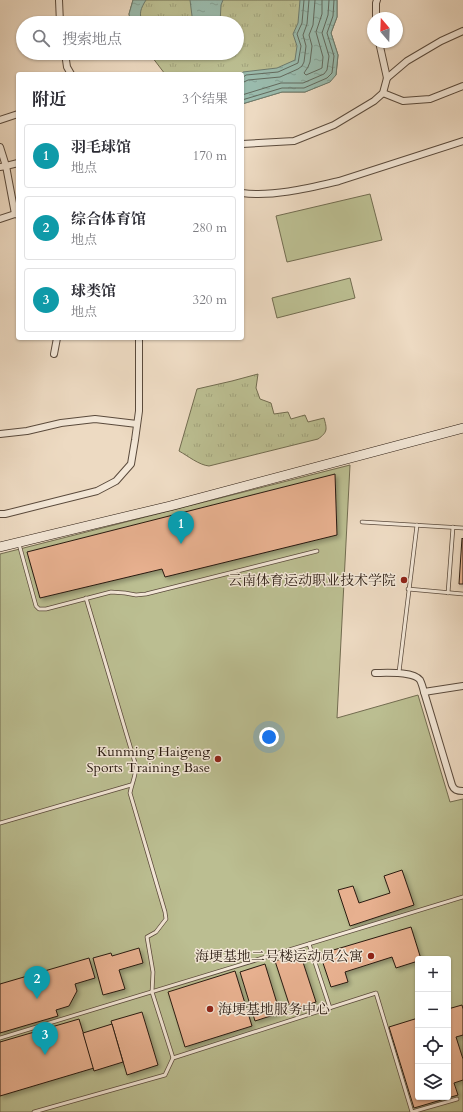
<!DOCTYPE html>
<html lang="zh">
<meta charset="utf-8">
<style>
body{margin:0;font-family:Cardo,"Noto Serif SC",serif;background:#f2f2f3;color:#2b2b33}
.controls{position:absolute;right:12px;bottom:12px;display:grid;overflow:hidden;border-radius:4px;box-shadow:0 1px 3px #0004}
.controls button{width:36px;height:36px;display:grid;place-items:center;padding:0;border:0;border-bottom:1px solid #e1e1e2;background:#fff;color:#2b2b33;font:20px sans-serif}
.compass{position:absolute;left:367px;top:12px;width:36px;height:36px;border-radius:50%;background:#fff;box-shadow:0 1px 3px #0004;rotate:341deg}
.you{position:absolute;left:269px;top:737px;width:14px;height:14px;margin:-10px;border:3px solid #fff;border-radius:50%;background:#1a73e8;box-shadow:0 0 0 6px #1a73e833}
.badge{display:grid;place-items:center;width:26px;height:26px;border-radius:50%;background:#2563eb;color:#fff;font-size:13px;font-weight:700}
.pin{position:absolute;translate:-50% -33px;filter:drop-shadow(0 1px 2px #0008)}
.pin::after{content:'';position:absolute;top:21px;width:14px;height:12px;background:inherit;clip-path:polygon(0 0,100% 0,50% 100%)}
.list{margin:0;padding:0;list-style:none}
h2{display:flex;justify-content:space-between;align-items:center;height:52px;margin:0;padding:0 16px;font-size:17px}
h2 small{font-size:13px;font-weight:400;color:#7c7c81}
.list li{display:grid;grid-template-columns:26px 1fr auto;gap:12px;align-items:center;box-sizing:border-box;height:64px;margin:0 8px 8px;padding:0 8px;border:1px solid #e1e1e2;border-radius:4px}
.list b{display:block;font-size:15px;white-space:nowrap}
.list p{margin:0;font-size:13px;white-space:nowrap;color:#7c7c81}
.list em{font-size:13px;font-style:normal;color:#7c7c81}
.icon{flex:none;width:22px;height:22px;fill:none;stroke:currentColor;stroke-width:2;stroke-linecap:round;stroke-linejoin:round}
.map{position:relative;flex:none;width:463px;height:1112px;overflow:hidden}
.search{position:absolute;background:#fff;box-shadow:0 1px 3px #0004;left:16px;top:16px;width:228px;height:44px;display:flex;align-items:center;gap:10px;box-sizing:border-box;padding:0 14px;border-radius:22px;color:#7c7c81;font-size:15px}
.panel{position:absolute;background:#fff;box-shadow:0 1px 3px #0004;left:16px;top:72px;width:228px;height:268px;border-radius:4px}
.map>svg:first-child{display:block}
</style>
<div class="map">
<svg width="463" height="1112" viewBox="0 0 463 1112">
<defs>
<pattern id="grass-tufts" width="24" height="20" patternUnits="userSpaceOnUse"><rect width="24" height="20" fill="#bbbe91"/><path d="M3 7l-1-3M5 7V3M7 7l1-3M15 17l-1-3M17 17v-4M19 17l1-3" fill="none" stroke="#a1a37c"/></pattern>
<pattern id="water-ripples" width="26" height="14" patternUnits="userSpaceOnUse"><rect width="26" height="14" fill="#9abbad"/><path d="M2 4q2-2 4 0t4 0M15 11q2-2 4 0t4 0" fill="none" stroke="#85a094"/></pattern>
<filter id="shadow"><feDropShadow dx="2.5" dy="2.5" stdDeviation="2" flood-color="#0004"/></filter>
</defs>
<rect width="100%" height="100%" fill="#eddac2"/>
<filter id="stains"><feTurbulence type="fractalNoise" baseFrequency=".005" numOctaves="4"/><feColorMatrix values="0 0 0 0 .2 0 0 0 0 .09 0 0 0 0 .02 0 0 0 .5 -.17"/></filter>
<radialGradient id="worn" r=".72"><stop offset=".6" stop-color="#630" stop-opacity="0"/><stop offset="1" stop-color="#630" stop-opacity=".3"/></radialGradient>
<g fill="url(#grass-tufts)" stroke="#726c50">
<path d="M133,0H337V17L331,33L338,55L336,75L329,82L305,92H282L242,104V74H165L149,53H237V23H131L129,14Z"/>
<path d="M258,374L256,388L260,399L271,403L274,414L288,412L291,419L305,415L308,422L324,418C327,429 328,432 318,439L209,466C199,465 188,456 179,451L197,389L232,381Z"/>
</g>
<g fill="#bbbe91" stroke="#726c50" fill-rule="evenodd">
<path d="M370,194L382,240L287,262L276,216Z"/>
<path d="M350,278L355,298L277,318L272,298Z"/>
<path d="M350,465L337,718L418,695L450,802L463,799V1112H0V554ZM418,959H448V1097H418Z"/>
</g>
<g fill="url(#water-ripples)" stroke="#6d7b6e">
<path d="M133,0H146C141,8 138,14 143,23H131L129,14Z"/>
<path d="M190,0H223L221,5L220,23H196L192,16Z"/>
<path d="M300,0H337V17L331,33L338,55L336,75L330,82L305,92H282L242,104V74H241L243,72L277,68L295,60L297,46L293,34L298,23Z"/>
</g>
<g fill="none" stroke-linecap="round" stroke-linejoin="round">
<g stroke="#626a5e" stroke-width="1">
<path d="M315,0L313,25L309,35L312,46L310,62L308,67L304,73L306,75L320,69L322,68L323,57L316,32L322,14V0"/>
<path d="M242,78L246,75L278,72L298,63L301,46L297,34L302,23L304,0"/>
<path d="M242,83L248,80L280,77L298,69L302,66L304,62L306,46L303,35L307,24L309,0"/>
<path d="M242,95L281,83H303L324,74L327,70L329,56L322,33L328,15L329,0"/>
<path d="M242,100L282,88H304L327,78L332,73L334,56L327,33L333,16L334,0"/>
</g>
</g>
<g fill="#e7b08f" stroke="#291a10" filter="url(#shadow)">
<path d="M335,474L337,535L165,577L162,569L40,598L27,552Z"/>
<path d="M462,538L463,539V584H459Z"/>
<path d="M402,870L414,905L350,926L338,890L353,886L359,903L390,893L384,876Z"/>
<path d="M411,927L421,959H418V961L396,968L392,957L345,972L348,982L331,987L320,954Z"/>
<path d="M139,948L143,963L119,970L125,989L103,995L93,958L111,953L112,956Z"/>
<path d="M300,953L316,1002L291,1010L275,961Z"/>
<path d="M89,958L95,978L75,984L77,991L69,1006L56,1010L58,1016L0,1033V984Z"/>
<path d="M265,964L280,1013L255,1021L240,972Z"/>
<path d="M235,971L252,1026L185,1047L168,992Z"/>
<path d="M462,1005L463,1009V1035L456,1037L463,1059V1080L454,1083L458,1095L414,1108L389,1027L418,1018V1097H448V1009Z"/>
<path d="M142,1012L158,1065L127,1075L111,1021Z"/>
<path d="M79,1019L94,1068L0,1096V1042Z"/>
<path d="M112,1024L123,1062L94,1071L83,1033Z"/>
</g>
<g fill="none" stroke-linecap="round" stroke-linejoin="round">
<g stroke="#5a4a3c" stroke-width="4.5">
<g id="lane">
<path d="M362,522L463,528"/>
<path d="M19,544L36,606L39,609H46L111,592L125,593L136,595L146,594L317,551"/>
<path d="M408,589L463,594"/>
<path d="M448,593L453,527"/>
<path d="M86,598L136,766C136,775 132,783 130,793L165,912L166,919L156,932L147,937L153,972L152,992L173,1058"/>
<path d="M399,672L417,525"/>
<path d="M0,823L131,785"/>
<path d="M309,944L330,1008"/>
<path d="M0,1038L463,897"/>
<path d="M34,1112L165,1075L173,1058L376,993L412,1112L457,1099"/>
</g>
</g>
<g stroke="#5a4a3c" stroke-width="8">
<g id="street">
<path d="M59,0L60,23"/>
<path d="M376,18V3L377,0"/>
<path d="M65,53L67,67L71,74"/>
<path d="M387,78L407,61L441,41L463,31"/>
<path d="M383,93L403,101L430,99L463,86"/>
<path d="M0,120L18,114"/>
<path d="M242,144L294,141L334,125L374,101L383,93L387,78L379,42"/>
<path d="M0,147L6,166L15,214"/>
<path d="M0,167L6,166L18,163"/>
<path d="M242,193C273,197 309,188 339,181L463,141"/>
<path d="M0,219L15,214L18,215"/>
<path d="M54,354L57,338"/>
<path d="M0,434L27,431L61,423L95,419L137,424"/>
<path d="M0,514H5L97,491L116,481L131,464L135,440L139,411V338"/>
<path d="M375,673C386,673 413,671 420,680C422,684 423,688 424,692L452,785C454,790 457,791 463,791"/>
<path d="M424,692L463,686"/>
</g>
</g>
<g stroke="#291a10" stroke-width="10">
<path id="secondary" d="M0,547L170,506L463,428"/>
</g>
<use href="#lane" stroke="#f3e7d7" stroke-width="3"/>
<use href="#street" stroke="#f3e7d7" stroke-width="6"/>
<use href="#secondary" stroke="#f3e7d7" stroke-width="9"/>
</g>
<g fill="#8f2418" stroke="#f3e7d7" stroke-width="1.5">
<circle cx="404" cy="580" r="4"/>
<circle cx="218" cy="759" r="4"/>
<circle cx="371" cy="956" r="4"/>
<circle cx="210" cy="1009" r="4"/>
</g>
<g text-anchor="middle" stroke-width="3" stroke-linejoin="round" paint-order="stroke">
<g font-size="14" fill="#291a10" stroke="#f3e7d7" text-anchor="end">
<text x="396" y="585">云南体育运动职业技术学院</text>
<text x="210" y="756">Kunming Haigeng<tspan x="210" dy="16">Sports Training Base</tspan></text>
<text x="363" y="961">海埂基地二号楼运动员公寓</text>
<text x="218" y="1014" text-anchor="start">海埂基地服务中心</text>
</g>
</g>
<rect width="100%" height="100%" filter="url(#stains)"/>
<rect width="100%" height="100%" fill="url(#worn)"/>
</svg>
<div class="controls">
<button>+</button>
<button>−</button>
<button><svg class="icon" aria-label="locate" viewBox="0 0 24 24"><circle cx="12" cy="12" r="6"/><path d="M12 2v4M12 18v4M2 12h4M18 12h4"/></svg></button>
<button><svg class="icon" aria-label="layers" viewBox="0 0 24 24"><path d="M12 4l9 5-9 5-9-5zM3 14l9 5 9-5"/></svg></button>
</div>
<svg class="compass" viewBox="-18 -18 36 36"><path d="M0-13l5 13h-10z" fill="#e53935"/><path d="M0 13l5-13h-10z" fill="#7c7c81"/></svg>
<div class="you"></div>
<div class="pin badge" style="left:181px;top:544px;background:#0f9aa8">1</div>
<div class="pin badge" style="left:37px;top:999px;background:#0f9aa8">2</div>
<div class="pin badge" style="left:45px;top:1055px;background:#0f9aa8">3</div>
<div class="search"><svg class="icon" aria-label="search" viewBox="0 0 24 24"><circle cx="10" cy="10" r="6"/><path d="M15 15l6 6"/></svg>搜索地点</div>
<section class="panel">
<h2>附近<small>3个结果</small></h2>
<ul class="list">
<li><span class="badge" style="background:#0f9aa8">1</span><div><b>羽毛球馆</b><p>地点</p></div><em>170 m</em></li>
<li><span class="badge" style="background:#0f9aa8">2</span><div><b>综合体育馆</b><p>地点</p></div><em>280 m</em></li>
<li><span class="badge" style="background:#0f9aa8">3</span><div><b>球类馆</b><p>地点</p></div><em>320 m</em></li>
</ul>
</section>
</div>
